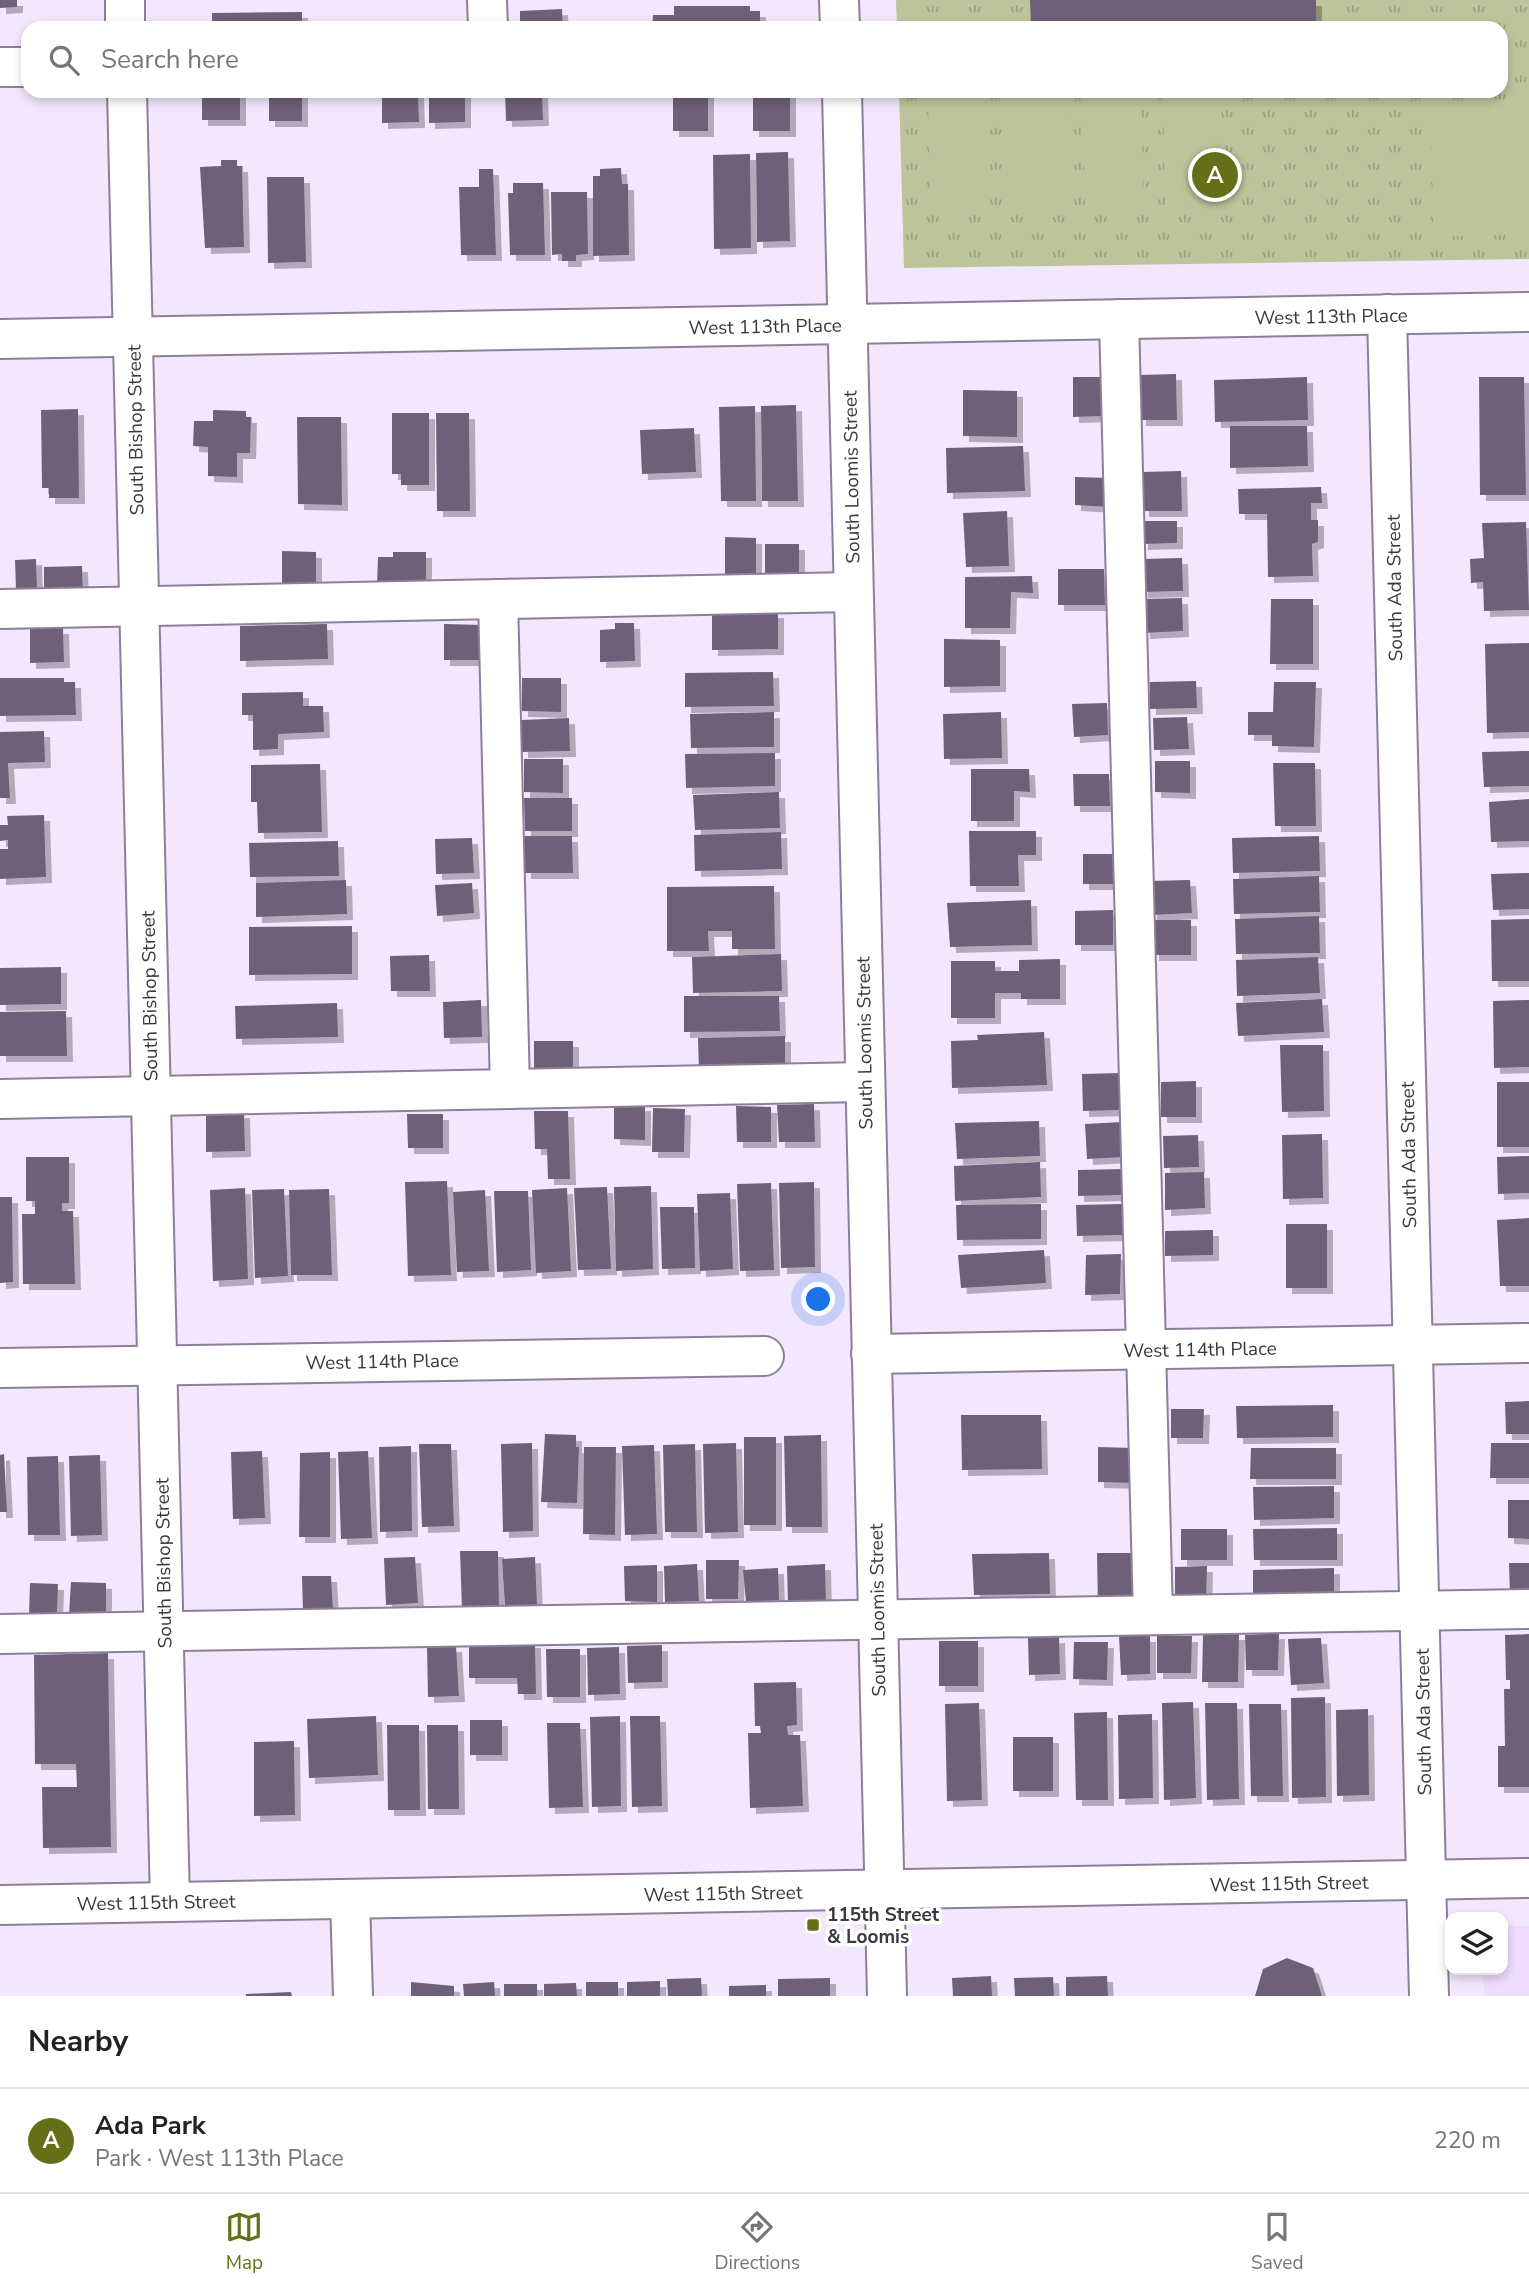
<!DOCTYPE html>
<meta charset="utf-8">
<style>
body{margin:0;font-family:"Nunito Sans",sans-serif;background:#f2f2f2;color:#222}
.controls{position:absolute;right:21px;bottom:21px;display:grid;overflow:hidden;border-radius:14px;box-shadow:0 4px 10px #0003}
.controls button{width:63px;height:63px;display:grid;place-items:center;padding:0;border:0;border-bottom:2px solid #e0e0e0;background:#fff;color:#222;font:35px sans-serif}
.you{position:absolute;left:819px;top:1300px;width:24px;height:24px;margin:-18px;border:5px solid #fff;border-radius:50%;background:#1a73e8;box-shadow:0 0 0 10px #1a73e833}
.badge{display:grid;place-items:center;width:46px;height:46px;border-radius:50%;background:#656f18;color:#fff;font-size:23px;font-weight:700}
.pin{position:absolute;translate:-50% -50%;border:4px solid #fff;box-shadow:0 2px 7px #0006}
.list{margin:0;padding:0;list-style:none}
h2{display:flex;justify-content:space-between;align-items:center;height:91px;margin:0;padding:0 28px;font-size:30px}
h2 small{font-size:23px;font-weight:400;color:#767676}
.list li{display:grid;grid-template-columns:46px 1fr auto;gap:21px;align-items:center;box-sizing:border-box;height:105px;padding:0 28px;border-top:2px solid #e0e0e0}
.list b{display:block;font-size:26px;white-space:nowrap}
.list p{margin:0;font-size:23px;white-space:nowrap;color:#767676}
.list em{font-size:23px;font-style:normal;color:#767676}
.icon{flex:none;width:38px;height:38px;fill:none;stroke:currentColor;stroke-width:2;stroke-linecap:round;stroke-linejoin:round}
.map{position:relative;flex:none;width:1529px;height:1996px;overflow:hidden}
.search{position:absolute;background:#fff;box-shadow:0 4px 10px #0003;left:21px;right:21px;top:21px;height:77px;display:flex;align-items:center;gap:18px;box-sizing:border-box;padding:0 24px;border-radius:21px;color:#767676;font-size:26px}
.sheet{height:196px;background:#fff}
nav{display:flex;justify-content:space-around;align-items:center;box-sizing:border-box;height:98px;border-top:2px solid #e0e0e0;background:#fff;font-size:19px;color:#767676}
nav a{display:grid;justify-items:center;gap:4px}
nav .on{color:#656f18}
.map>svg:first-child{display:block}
</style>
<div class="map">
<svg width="1529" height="1996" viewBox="0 0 1529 1996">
<defs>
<pattern id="grass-tufts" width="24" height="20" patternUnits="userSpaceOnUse" patternTransform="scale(1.75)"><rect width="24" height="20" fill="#bdc49b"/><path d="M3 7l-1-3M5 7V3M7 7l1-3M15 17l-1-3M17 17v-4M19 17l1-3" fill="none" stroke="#9ba080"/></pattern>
<filter id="shadow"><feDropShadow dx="6" dy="6" stdDeviation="0" flood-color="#0004"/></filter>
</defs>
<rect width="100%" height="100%" fill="#f3e7fd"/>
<path fill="#eedbfd" d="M1503,1926H1529V1996H1484L1483,1970H1503Z"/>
<path fill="url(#grass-tufts)" d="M896,0H1529V259L904,268L899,91H1501V28H897Z"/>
<g fill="#bdc49b">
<path d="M928,91H986L989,214L930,215Z"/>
<path d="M1005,91H1064L1066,213L1007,214Z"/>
<path d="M1082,91H1141L1144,211L1085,212Z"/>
<path d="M1163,91H1221L1224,209L1165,210Z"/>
<path d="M1529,99V234L1434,237L1430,101Z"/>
</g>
<g fill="#6e6178" filter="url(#shadow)">
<path d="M0,0H17V7L0,8Z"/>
<path d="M1030,0H1316V28L1031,27Z"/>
<path d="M674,6H750V11H760V28H652L653,15H674Z"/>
<path d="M562,9L563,28H520V11Z"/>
<path d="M302,12V28H212V13Z"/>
<rect x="202" y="91" width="38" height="29"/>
<rect x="269" y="91" width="33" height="30"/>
<path d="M382,91H418L419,122L382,123Z"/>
<path d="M429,91H465V122L429,123Z"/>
<path d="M505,91H542L543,120L506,121Z"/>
<rect x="673" y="91" width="35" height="40"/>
<rect x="753" y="91" width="37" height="40"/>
<path d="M788,152L790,241L757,242L756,153Z"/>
<path d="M750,154L751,248L714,249L713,155Z"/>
<path d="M221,160H237V166H242L244,247L205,248L200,167L221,166Z"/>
<path d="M621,168L622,184H628L629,255L593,256V176H600V169Z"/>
<path d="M479,169H493L496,255H461L459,187H479Z"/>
<path d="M267,177H304L306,262L268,263Z"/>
<path d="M513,183H543L545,255H510L508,193H513Z"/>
<path d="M551,192H587L588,254L576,255V261H562V254L552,255Z"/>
<path d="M1176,374L1177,420H1140V375Z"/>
<path d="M1073,377H1105L1104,416L1073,417Z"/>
<path d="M1307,377L1308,420L1215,422L1214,380Z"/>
<path d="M1479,377H1524L1526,495H1480Z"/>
<path d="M963,390L1017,391V437L963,436Z"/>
<path d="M796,405L798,501H762L761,406Z"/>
<path d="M755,406L756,501H721L719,407Z"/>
<path d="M78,409L79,498H49V488H42L41,410Z"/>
<path d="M213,410L246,411V417H251L250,453H237V477L208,476V447L193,446L194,421H213Z"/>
<path d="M392,413H429V485H401V474H392Z"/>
<path d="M436,413H469L470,511H437Z"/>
<path d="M297,417H341L342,505L298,504Z"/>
<path d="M1230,426H1307L1308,466L1230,468Z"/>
<path d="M694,428L696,472L642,474L640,430Z"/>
<path d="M1023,446L1025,491L947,493L946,448Z"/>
<path d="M1181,471L1182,511H1143V472Z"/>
<path d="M1075,477L1109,478L1108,507L1075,505Z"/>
<path d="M1321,487L1322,503H1311V520H1318V542L1312,544L1313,576L1268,577L1267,514H1239L1238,489Z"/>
<path d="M1007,511L1009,566L966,567L963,513Z"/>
<path d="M1142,521H1177V543L1142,544Z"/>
<path d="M1526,522L1529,610L1484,611L1483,582L1471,583L1470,559L1484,558L1482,523Z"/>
<path d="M725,537L756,538V576H725Z"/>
<path d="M765,544H799V579L765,578Z"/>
<path d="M282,551L316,552V593L282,592Z"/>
<path d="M393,552H426V585H377L378,557H393Z"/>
<path d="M1182,558L1183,591L1142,592V559Z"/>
<path d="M36,559L37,589H16L15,560Z"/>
<path d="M82,566L83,596L44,597V567Z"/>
<path d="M1058,569H1104L1105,605H1058Z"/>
<path d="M1032,576L1033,593L1011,592L1010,628H965V577Z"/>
<path d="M1182,598L1183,631L1144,633L1143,599Z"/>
<path d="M1271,599H1313V664H1270Z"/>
<path d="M778,612V649L712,650V614Z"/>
<path d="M615,623H634L635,661L600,662V630L615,629Z"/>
<path d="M327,624L328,659L240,661V626Z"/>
<path d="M444,624L483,625L482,660H444Z"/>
<path d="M30,628H63L64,662L30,663Z"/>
<path d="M944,639L1000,640V686L944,687Z"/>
<path d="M1529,643V732L1487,733L1485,644Z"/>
<path d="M773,672L774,706L685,707V673Z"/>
<path d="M0,678H64V682H75L76,715L0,716Z"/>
<path d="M522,678H561V712L522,711Z"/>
<path d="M1196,681L1197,708L1150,709V682Z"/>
<path d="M1274,682H1316L1314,747L1272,746V735H1248V712H1273Z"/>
<path d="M303,692V706H323L324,732L278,734V749L253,750V715H242V693Z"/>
<path d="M1107,703L1108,735L1074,737L1072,704Z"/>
<path d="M774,712V747L691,748L690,714Z"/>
<path d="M1001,712L1002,758L944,759L943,714Z"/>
<path d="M1187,717L1189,749L1154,750L1153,718Z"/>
<path d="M569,718L570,751L522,752V720Z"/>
<path d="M44,731L45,762L8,763L10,798H0V732Z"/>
<path d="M1529,751V786L1484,787L1482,752Z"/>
<path d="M775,753V786L686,788L685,754Z"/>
<path d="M524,759H563V793L524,792Z"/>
<path d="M1155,761H1190V793L1155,792Z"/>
<path d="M1273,763H1315L1316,826H1275Z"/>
<path d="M320,764L322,832L258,833L257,802H251V765Z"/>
<path d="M971,769H1029L1030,792L1014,791V821H971Z"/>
<path d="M1073,774H1109L1110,806H1074Z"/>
<path d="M779,792L780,828L695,830L693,795Z"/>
<path d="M524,798H572V831H525Z"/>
<path d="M1529,799V841L1491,842L1489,802Z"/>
<path d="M44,815L46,877L0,879V849H8V840L0,841V825H8L7,816Z"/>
<path d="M969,831H1036V855H1018L1019,886H970Z"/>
<path d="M781,832L782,869L695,871L694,835Z"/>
<path d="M524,836H572L573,873H525Z"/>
<path d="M1319,836L1320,871L1233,873L1232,838Z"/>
<path d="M472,838L474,873L436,874L435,839Z"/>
<path d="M338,841L339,876L250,877L249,843Z"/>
<path d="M1083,854H1119L1118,884H1083Z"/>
<path d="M1529,873V909L1493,910L1491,874Z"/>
<path d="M1319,876L1320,912L1234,914L1233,879Z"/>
<path d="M346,880L347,914L256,917V883Z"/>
<path d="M1190,880L1192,913L1151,915L1150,881Z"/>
<path d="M472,883L474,913L437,916L435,885Z"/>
<path d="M774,886L775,949H732V931H708L709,951H667V887Z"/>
<path d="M1031,900L1032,945L950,947L947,903Z"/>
<path d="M1113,910V945H1075V911Z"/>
<path d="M1319,916L1320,953L1236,954L1235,919Z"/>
<path d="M1529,919V981H1492L1491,920Z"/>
<rect x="1153" y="920" width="38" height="35"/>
<path d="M352,926V974L249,975V927Z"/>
<path d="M781,954L782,991L693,993L692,957Z"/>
<path d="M429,955L430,991H391L390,956Z"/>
<path d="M1318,957L1320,993L1237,996L1236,960Z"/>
<path d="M1060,959V999H1021V993H995V1018H951V961H995V971H1019V960Z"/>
<path d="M61,967V1004L0,1005V968Z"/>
<path d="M684,996H779L780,1031L684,1032Z"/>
<path d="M1322,999L1324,1032L1238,1036L1236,1003Z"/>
<path d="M481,1000L482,1037L444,1038L443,1002Z"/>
<path d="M1529,1000V1067L1494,1068L1493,1001Z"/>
<path d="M337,1003L338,1037L236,1039L235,1006Z"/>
<path d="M66,1011L67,1056H0V1012Z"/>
<path d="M1044,1032L1047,1085L952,1088L951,1041L978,1040L977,1035Z"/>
<path d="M785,1036V1071L699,1073L698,1038Z"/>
<path d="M534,1041H573V1068L534,1069Z"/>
<path d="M1280,1045H1323L1324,1111L1282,1112Z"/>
<path d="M1121,1073L1122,1110L1083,1111L1082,1074Z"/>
<path d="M1196,1081V1117H1161V1082Z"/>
<rect x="1497" y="1082" width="32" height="65"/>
<path d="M814,1104L815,1142H779L777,1105Z"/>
<path d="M645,1105V1140L614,1139V1106Z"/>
<path d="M736,1106L771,1107V1142H737Z"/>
<path d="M653,1108L685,1109L684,1152H652Z"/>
<path d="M534,1111H568L570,1179H548L547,1149H535Z"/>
<path d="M244,1112L245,1151L206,1152V1114Z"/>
<path d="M407,1114H443V1148H408Z"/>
<path d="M1039,1121L1040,1156L957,1159L955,1123Z"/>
<path d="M1122,1122L1124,1157L1087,1159L1085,1124Z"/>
<path d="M1322,1134L1323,1198L1283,1199L1282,1135Z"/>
<path d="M1198,1135L1199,1167L1164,1168L1163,1136Z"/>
<path d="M1529,1156V1193L1498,1194L1497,1157Z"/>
<path d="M26,1157H69V1203H62V1211H73L75,1284H23L22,1214H35V1201H26Z"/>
<path d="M1040,1162L1041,1197L955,1201L954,1166Z"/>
<path d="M1124,1169V1195L1078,1196V1170Z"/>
<path d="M1204,1172L1205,1208L1165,1210V1173Z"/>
<path d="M447,1181L451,1275L408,1276L405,1182Z"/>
<path d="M814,1182L815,1267L781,1268L779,1183Z"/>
<path d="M771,1183L774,1270L740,1271L737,1184Z"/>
<path d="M651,1186L653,1269L616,1271L614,1187Z"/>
<path d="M607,1187L611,1269L578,1270L574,1188Z"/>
<path d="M245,1188L248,1279L213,1281L210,1190Z"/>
<path d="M567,1188L571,1271L536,1273L532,1190Z"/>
<path d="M284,1189L288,1276L255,1278L252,1190Z"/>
<path d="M329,1189L332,1275H291L289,1190Z"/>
<path d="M485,1190L489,1271L457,1272L453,1192Z"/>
<path d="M494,1191H528L531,1270L497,1272Z"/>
<path d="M730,1193L733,1269L700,1271L697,1194Z"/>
<path d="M0,1197H12L13,1282L0,1283Z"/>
<path d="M1041,1204V1239L957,1240L956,1205Z"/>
<path d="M1122,1204L1123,1235L1077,1236L1076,1205Z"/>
<path d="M660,1207H694L695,1268L662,1269Z"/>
<path d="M1529,1218V1286H1500L1497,1220Z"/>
<rect x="1286" y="1224" width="41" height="64"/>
<path d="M1213,1230V1255L1165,1256V1231Z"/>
<path d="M1044,1250L1046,1283L961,1288L958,1255Z"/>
<path d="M1121,1254L1120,1294L1085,1295L1086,1255Z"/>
<path d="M1529,1401V1434H1506L1505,1402Z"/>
<path d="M1333,1405V1437L1237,1438L1236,1406Z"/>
<path d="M1171,1409H1204L1203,1438H1171Z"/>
<path d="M961,1415H1041L1042,1469L962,1470Z"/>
<path d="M545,1434L576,1435V1447H579L577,1503L541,1502Z"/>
<path d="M821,1435L822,1527H786L784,1436Z"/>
<rect x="744" y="1437" width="32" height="88"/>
<path d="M532,1443L533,1531L503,1532L501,1444Z"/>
<path d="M736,1443L738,1532L705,1533L703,1444Z"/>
<path d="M1491,1443H1529V1478H1490Z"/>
<path d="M419,1444H451L454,1526L422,1527Z"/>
<path d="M695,1444L697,1532H665L663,1445Z"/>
<path d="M654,1445L657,1534L625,1535L622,1446Z"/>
<path d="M411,1446L412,1531L380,1532L379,1447Z"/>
<path d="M584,1447H616L615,1535L583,1534Z"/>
<path d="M1098,1447L1134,1448V1483L1098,1482Z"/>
<path d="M1251,1448H1336V1479H1250Z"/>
<path d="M262,1451L265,1518L233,1519L231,1452Z"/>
<path d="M368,1451L372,1538L341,1539L338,1452Z"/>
<path d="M330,1452V1537H299L300,1453Z"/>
<path d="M4,1454L7,1512H0V1455Z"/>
<path d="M100,1455L102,1535L71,1536L69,1456Z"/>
<path d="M58,1456L60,1535H28L27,1457Z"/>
<path d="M1334,1486V1518L1254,1520L1253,1487Z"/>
<path d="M1508,1500H1529V1539L1508,1538Z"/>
<path d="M1337,1528V1560H1254L1253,1529Z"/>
<rect x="1181" y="1529" width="46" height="31"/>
<path d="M460,1551H498L499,1609L462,1610Z"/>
<path d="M1049,1553L1050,1594L974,1595L972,1554Z"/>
<path d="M1097,1553H1135L1136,1606L1098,1608Z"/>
<path d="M415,1557L418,1603L386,1605L384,1558Z"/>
<path d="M535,1557L537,1605L505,1606L502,1559Z"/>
<path d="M706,1560H739L738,1599H706Z"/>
<path d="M1509,1563H1529V1596H1510Z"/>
<path d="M697,1564L699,1601L665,1602L664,1566Z"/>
<path d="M825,1564L826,1605L788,1606L787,1566Z"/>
<path d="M657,1565V1602L625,1601L624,1566Z"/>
<path d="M1207,1566L1206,1603L1175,1604V1567Z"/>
<path d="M778,1568L779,1600L746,1602L743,1570Z"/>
<path d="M1334,1568V1599L1253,1601V1570Z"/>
<path d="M302,1576H331L333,1610L303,1612Z"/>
<path d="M71,1582L106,1583V1616L69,1615Z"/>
<path d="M30,1583L58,1584L57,1615H29Z"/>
<path d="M1279,1633L1278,1670H1246L1245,1635Z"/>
<path d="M1203,1634H1239L1238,1682H1202Z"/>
<path d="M1529,1634V1787H1498V1746H1505L1504,1689H1510V1680H1506L1505,1635Z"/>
<path d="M1119,1636H1150V1674L1121,1675Z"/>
<path d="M1157,1636H1192L1191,1673H1157Z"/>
<path d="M1059,1637L1060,1674L1029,1675L1028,1638Z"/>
<path d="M1321,1638L1324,1683L1291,1685L1288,1639Z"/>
<rect x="939" y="1641" width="39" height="45"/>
<path d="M469,1642H535L536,1694H518L517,1678H469Z"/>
<path d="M1074,1642H1108L1107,1680L1073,1679Z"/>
<path d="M662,1645V1682L628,1683L627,1646Z"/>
<path d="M456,1646L459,1696L428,1697L427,1647Z"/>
<path d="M619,1647L620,1694L588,1695L587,1648Z"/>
<path d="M546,1649H580V1697H547Z"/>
<path d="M108,1653L111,1847L43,1848L42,1787H77L76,1764H35L34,1655Z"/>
<path d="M796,1682L797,1725L787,1726L788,1735H800L803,1806L750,1808L748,1733H761L760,1726H755L754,1683Z"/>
<path d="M1325,1697L1326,1797L1292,1798L1291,1698Z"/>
<path d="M1193,1702L1196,1798L1164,1800L1162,1703Z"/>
<path d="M979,1703L982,1800L947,1801L945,1704Z"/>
<path d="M1205,1703H1237L1239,1799L1207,1800Z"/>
<path d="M1249,1704H1281L1283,1796H1251Z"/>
<path d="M1368,1709L1369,1795L1337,1796L1336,1710Z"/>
<path d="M1107,1712L1108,1800H1076L1074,1713Z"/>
<path d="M1152,1714L1153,1798L1119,1799L1118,1715Z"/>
<path d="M376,1716L378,1775L309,1778L307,1719Z"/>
<path d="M620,1716L621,1806L592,1807L590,1717Z"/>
<path d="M630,1716H660L662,1806L632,1807Z"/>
<rect x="470" y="1720" width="32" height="35"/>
<path d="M547,1723H580L583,1807L549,1808Z"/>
<path d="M387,1725H419L420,1810H388Z"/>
<path d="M427,1725H458L459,1809H428Z"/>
<rect x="1013" y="1737" width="40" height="54"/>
<path d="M294,1741L295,1815L254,1816V1742Z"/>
<path d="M1287,1958L1313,1968L1322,1996H1255L1263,1969Z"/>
<path d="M991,1976L992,1996H953L952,1978Z"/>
<path d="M1107,1976L1108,1996H1066V1977Z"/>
<path d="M1053,1977L1054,1996H1015L1014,1978Z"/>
<path d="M701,1978L702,1996H668L667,1979Z"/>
<path d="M830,1978V1996H778V1979Z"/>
<path d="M660,1981V1996H627V1982Z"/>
<path d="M411,1982L454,1986V1996H411Z"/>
<path d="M494,1982L495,1996H464L463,1984Z"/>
<rect x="586" y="1982" width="32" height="14"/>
<path d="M576,1983L577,1996H544V1984Z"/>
<rect x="504" y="1984" width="33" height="12"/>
<path d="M766,1985V1996H729V1986Z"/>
<path d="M291,1992L292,1996H246V1994Z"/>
</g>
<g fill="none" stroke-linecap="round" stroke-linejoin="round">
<g stroke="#8d7f98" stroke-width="42">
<g id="minor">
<path d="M125,0V28"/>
<path d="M487,0L488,28"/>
<path d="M839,0L840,28"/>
<path d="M0,67H28"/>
<path d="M127,91L170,1902"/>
<path d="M842,91L887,1996"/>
<path d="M1387,314L1429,1996"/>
<path d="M1119,319L1153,1615"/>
<path d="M0,339L1529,312"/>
<path d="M498,599L510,1089"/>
<path d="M0,609L853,592"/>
<path d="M0,1099L865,1082"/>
<path d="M871,1354L1529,1343"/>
<path d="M0,1368L764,1356"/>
<path d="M0,1634L1529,1609"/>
<path d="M350,1899L353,1996"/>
<path d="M0,1905L1529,1878"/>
</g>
</g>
<use href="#minor" stroke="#fff" stroke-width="38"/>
</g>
<rect fill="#656f18" stroke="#fff" stroke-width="2.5" x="806" y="1918" width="14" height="14" rx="3.5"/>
<g text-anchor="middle" stroke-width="7" stroke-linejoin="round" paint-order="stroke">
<g font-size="19" fill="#3d3741" stroke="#fff">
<text transform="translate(1331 316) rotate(-1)" y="7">West 113th Place</text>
<text transform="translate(765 326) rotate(-1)" y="7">West 113th Place</text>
<text transform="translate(135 430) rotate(-91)" y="7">South Bishop Street</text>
<text transform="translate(851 477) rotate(-91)" y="7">South Loomis Street</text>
<text transform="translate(1394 588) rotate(-91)" y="7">South Ada Street</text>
<text transform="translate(149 996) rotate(-91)" y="7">South Bishop Street</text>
<text transform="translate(864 1043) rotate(-91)" y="7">South Loomis Street</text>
<text transform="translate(1408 1155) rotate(-91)" y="7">South Ada Street</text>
<text transform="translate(1200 1349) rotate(-1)" y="7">West 114th Place</text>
<text transform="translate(382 1361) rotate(-1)" y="7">West 114th Place</text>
<text transform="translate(163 1563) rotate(-91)" y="7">South Bishop Street</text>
<text transform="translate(877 1610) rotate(-91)" y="7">South Loomis Street</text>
<text transform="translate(1423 1722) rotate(-91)" y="7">South Ada Street</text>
<text transform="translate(1289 1883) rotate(-1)" y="7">West 115th Street</text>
<text transform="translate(723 1893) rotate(-1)" y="7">West 115th Street</text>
<text transform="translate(156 1902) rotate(-1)" y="7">West 115th Street</text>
</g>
<g font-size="19" font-weight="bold" fill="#3d3741" stroke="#fff" text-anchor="start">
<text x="827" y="1921">115th Street<tspan x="827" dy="22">&amp; Loomis</tspan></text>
</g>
</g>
</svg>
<div class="controls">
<button><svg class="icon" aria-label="layers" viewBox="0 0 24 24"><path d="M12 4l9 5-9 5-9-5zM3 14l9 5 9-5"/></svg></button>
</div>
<div class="you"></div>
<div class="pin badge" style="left:1215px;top:175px">A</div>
<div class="search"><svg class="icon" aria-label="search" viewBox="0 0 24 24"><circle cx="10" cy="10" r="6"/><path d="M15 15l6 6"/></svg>Search here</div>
</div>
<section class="sheet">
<h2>Nearby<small></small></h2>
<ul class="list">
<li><span class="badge">A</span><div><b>Ada Park</b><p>Park · West 113th Place</p></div><em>220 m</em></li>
</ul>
</section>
<nav>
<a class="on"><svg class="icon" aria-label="map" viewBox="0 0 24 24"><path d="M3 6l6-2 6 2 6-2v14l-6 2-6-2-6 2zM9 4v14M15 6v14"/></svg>Map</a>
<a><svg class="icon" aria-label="directions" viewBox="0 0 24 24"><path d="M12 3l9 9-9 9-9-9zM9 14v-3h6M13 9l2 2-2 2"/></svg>Directions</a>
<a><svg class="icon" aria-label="saved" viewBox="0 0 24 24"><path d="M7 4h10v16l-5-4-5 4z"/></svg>Saved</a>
</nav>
